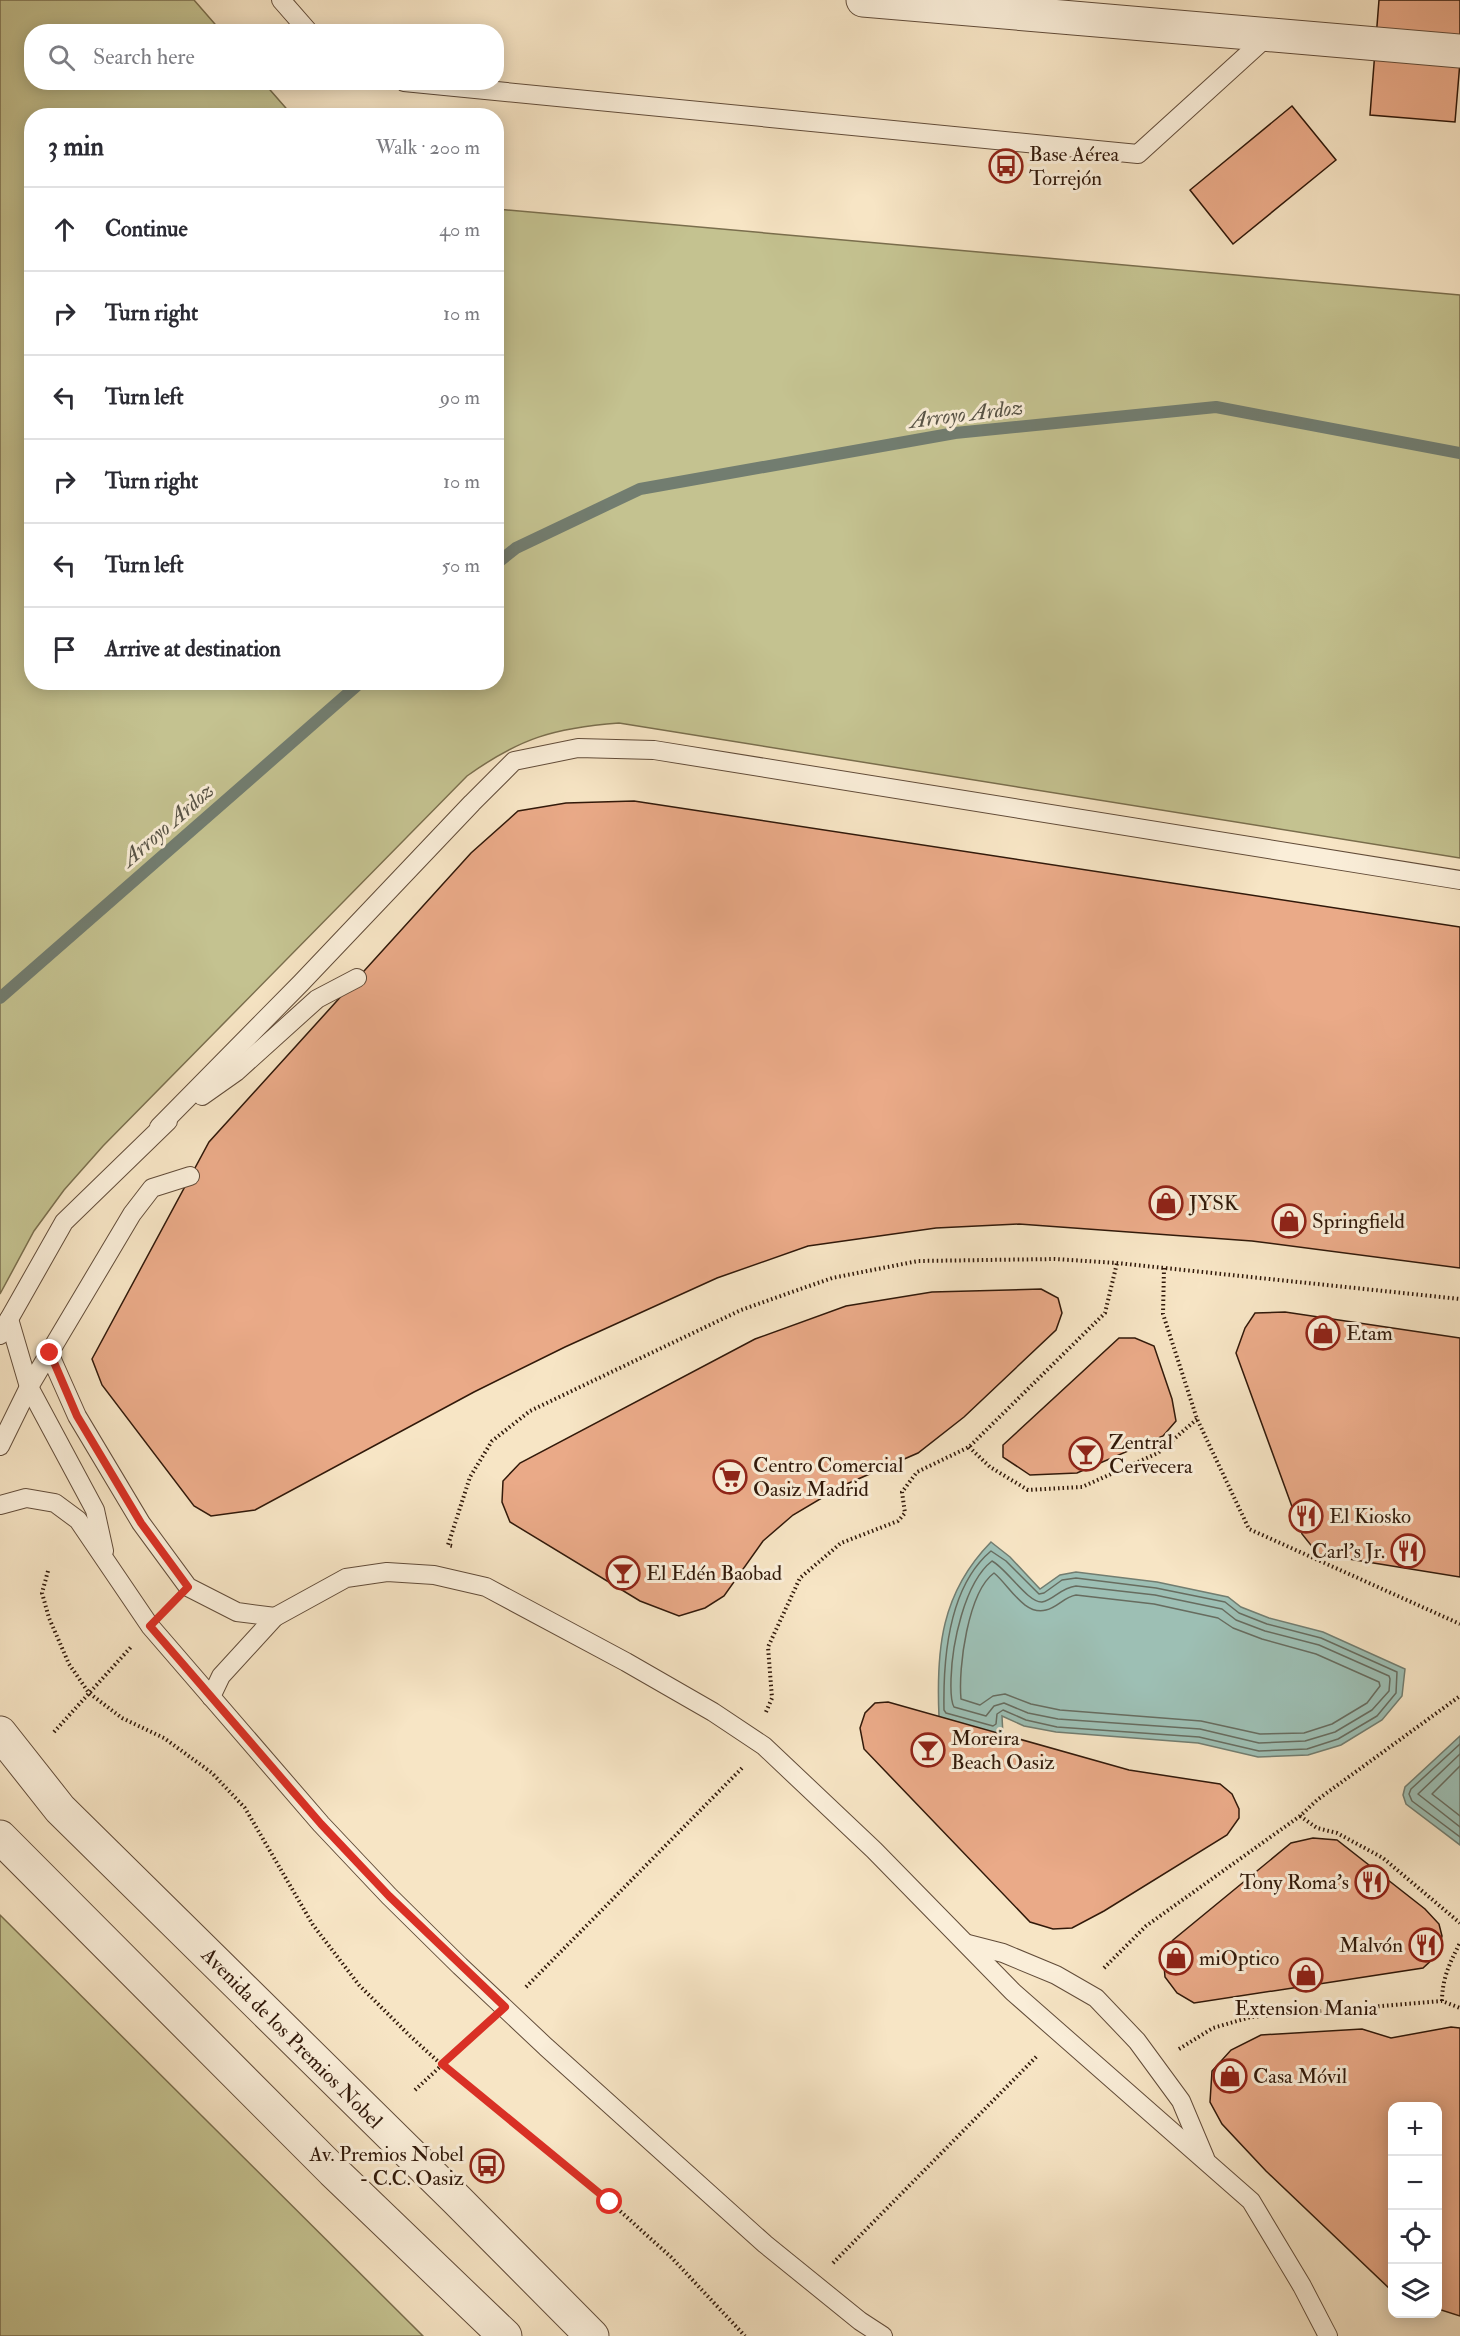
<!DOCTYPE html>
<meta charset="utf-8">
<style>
body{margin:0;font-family:"IM FELL Double Pica",serif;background:#f2f2f3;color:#2b2b33}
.controls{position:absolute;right:18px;bottom:18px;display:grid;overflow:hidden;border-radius:12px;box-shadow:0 3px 15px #0003}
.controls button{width:54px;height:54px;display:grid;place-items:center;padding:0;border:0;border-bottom:2px solid #e1e1e2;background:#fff;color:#2b2b33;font:30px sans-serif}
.stop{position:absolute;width:18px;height:18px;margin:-14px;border:4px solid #d93025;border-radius:50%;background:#fff}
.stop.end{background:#d93025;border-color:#fff;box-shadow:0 2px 6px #0008}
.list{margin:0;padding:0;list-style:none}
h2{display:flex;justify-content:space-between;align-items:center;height:78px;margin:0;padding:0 24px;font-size:26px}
h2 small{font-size:20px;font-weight:400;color:#7c7c81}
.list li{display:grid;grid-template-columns:39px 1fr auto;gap:18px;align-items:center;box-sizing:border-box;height:84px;padding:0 24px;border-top:2px solid #e1e1e2}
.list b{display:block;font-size:22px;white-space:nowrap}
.list em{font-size:20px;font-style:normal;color:#7c7c81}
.icon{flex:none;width:33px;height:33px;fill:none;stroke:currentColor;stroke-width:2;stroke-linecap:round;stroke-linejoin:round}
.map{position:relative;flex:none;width:1460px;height:2336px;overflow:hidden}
.search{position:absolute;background:#fff;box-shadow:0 3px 15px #0003;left:24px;top:24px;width:480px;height:66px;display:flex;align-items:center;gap:15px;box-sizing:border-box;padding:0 21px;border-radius:24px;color:#7c7c81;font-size:22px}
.panel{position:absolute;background:#fff;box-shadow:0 3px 15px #0003;left:24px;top:108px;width:480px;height:582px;border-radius:24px}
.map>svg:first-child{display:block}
</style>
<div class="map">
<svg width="1460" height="2336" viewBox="0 0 1460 2336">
<rect width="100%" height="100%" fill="#f7e5c5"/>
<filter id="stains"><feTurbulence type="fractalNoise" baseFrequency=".00333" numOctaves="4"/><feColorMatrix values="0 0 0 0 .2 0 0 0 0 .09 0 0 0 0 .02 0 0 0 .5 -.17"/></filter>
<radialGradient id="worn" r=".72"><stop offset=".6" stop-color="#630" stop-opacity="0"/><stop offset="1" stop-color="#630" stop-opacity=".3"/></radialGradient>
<g fill="#c4c290" stroke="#7a6e4d" stroke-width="1.5">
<path d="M0,0H194L221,31L32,32V82L264,83L292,115L32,116V682H496L497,209L1460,295V858L619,723C554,728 520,738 467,776L103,1146L64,1190L34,1231L0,1294Z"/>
<path d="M0,1915L423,2336H0Z"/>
</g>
<g fill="#9dbfb4" stroke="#727d70" stroke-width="1.5">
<path d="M991,1542L1010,1557L1040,1589L1060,1575L1076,1572L1157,1582L1228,1597L1241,1607L1269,1618L1323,1632L1405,1669L1402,1696L1382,1720L1341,1745L1308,1755L1258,1757L1198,1743L1056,1732L1024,1726L1002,1716L1003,1736L939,1717C936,1649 941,1593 991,1542Z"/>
<path d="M1460,1736V1845L1406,1804L1403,1795L1405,1787Z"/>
</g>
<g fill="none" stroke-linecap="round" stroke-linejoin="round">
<g stroke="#676c5f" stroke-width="1.5">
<path d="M991,1551L1006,1561L1039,1594L1044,1593L1062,1580L1076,1578L1156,1588L1225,1602L1239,1613L1267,1624L1321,1638L1397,1672L1396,1693L1377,1716L1338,1739L1307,1749L1259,1751L1199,1737L1057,1727L1026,1720L1003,1710L997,1714L996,1724L993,1726L946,1713L944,1710C943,1658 948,1587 991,1551Z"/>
<path d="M992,1561C1006,1568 1028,1603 1042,1602C1054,1600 1060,1588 1076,1586L1155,1595L1222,1609L1236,1620L1265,1631L1319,1645L1389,1676L1390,1679L1389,1691L1372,1710L1335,1732L1305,1741L1259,1743L1200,1729L1058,1719L1028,1713L1004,1703L994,1706L986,1716L954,1707C950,1700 951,1688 951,1679C952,1645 964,1583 992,1561Z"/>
<path d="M994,1573C1009,1585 1024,1616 1046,1610C1058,1607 1064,1597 1076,1595L1154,1604L1218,1618L1233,1628L1262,1639L1316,1654L1379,1682L1380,1686L1367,1703L1332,1724L1304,1733L1260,1734L1201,1721L1060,1710L1031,1704L1005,1694L993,1696L980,1705L961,1699C958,1668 968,1592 994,1573Z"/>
<path d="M1460,1744L1411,1789L1409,1794L1412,1801L1460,1837"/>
<path d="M1460,1754L1418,1794L1460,1827"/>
<path d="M1460,1766L1432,1794L1460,1816"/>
</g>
<g stroke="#727d70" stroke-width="12">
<path d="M496,564L516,548L640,489L955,433L1216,407L1460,453"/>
<path d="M0,998L361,682"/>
</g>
</g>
<g fill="#eaaa88" stroke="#31190a" stroke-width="1.5">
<path d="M1379,0H1460V62L1455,122L1370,115Z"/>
<path d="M1292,106L1336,160L1233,244L1190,190Z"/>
<path d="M634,801L1460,927V1268L1252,1241L1019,1224L936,1228L808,1246L717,1278L565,1347L474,1392L255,1510L211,1516L194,1506L102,1385L92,1359L209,1142L471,853L518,811L566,803Z"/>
<path d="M1041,1289L1058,1298L1062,1313L1056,1330L964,1417L918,1453L842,1486L793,1515L763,1541L724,1596L705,1608L679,1616L640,1601L510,1522L502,1502L503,1481L520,1463L755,1339L846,1306L932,1292Z"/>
<path d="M1285,1312L1460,1338V1577L1318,1554L1302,1534L1236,1353L1245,1328L1255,1313Z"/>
<path d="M1119,1338H1135L1154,1346L1172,1399L1176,1421L1163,1436L1077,1473L1030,1475L1003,1457V1445Z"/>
<path d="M888,1702L1129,1770L1220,1784L1232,1794L1239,1809V1818L1227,1835L1104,1911L1072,1928L1053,1929L1030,1922L864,1749L860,1728L865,1713L875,1703Z"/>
<path d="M1313,1838L1337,1840L1425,1909L1439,1924L1442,1936L1437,1955L1423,1968L1194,2003L1177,1993L1165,1977L1163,1953L1173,1940L1291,1843Z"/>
<path d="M1451,2027L1460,2028V2316L1438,2309V2106H1392V2291L1266,2171L1222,2124L1210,2102L1212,2071L1231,2050L1261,2035L1362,2029L1391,2038Z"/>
</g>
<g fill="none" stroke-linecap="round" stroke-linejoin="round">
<g stroke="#624c39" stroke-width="20">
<g id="service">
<path d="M281,0L309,32"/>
<path d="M404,82L1138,154L1269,35"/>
<path d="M202,1096L236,1072L317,999L357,978"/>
<path d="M159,1127L301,983L472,803L514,761L578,748L654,750L1460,880"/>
<path d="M9,1319L29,1387L95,1510L104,1551"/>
<path d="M0,1335L64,1222L168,1121"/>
<path d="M49,1353L77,1416L141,1523L188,1587L237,1612L275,1617"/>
<path d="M0,1446L29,1387L132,1214L152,1188L190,1176"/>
<path d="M0,1505L26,1498L55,1503L78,1520L150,1626L321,1824L389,1896L460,1966L546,2047L765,2244L860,2321L883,2336"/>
<path d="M211,1697L221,1676L275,1617L346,1578L387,1572L434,1575L486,1587L626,1662L713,1712L764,1746L874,1850L1013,1992L1251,2201L1302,2286L1328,2336"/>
<path d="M968,1944L1003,1953L1056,1975L1096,1998L1137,2041L1181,2101L1205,2158"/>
</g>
</g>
<g stroke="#624c39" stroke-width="35">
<g id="tertiary">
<path d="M863,0L1460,51"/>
<path d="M0,1733L60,1809L457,2200L592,2336"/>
<path d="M0,1837L333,2171L505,2336"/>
</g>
</g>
<g stroke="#31190a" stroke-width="4" stroke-dasharray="1.5 3" stroke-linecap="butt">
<path d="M1164,1268L1163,1314L1197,1419L1249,1529L1460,1624"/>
<path d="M969,1447L990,1467L1028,1490L1082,1487L1158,1453L1197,1419"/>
<path d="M452,1546L448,1545L470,1477L492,1441L530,1411L741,1310L832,1278L918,1261L1055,1259L1117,1263L1460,1299"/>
<path d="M48,1571L42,1593L49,1618L69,1664L89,1693L122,1718L164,1738L212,1773L245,1808L313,1925L359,1985L410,2036L442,2065L610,2202L671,2257L745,2336"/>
<path d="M766,1712L772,1698L768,1647L800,1578L841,1543L898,1521L905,1513L902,1492L917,1472L969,1447L1105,1313L1117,1263"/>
<path d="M54,1732L131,1647"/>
<path d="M1300,1816L1317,1828L1337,1833L1383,1858L1460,1923"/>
<path d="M1104,1968L1146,1926L1300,1816L1317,1800L1460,1696"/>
<path d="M526,1987L744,1766"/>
<path d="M1442,2001C1442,1979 1450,1962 1460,1943"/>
<path d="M1179,2049L1213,2028L1251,2017L1442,2001L1460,2008"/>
<path d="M415,2090L483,2027"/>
<path d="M833,2263L1038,2055"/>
</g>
<use href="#service" stroke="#faeed9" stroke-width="18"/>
<use href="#tertiary" stroke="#faeed9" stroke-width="33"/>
</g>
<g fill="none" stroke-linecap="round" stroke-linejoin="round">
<path stroke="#d93025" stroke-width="8" d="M50,1353L77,1416L141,1523L188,1587L150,1626L321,1824L389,1896L505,2007L442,2064L610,2202"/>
</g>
<defs>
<g id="bus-ring" transform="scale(1.725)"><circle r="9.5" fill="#faeed9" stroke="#8f2418" stroke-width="1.5"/><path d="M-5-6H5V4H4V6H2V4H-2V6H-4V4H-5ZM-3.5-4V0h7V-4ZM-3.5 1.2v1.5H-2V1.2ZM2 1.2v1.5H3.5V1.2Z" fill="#8f2418"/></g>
<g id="shop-ring" transform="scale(1.725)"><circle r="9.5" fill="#faeed9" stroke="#8f2418" stroke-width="1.5"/><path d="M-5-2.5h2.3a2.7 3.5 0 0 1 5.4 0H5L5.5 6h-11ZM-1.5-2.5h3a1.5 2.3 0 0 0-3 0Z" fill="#8f2418"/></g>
<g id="bar-ring" transform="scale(1.725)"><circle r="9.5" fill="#faeed9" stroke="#8f2418" stroke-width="1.5"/><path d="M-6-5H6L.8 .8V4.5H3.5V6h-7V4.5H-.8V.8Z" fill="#8f2418"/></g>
<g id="supermarket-ring" transform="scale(1.725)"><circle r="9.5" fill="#faeed9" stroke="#8f2418" stroke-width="1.5"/><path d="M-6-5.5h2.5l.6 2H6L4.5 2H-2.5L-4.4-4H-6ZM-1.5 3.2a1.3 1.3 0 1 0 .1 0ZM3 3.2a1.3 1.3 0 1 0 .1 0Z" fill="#8f2418"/></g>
<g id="restaurant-ring" transform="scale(1.725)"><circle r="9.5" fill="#faeed9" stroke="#8f2418" stroke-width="1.5"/><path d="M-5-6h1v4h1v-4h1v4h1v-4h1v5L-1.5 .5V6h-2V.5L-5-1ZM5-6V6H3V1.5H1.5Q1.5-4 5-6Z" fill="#8f2418"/></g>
</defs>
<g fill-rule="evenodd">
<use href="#bus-ring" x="1006" y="166"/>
<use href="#shop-ring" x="1166" y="1203"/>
<use href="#shop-ring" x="1289" y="1221"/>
<use href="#shop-ring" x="1323" y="1333"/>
<use href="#bar-ring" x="1086" y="1454"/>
<use href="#supermarket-ring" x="730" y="1477"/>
<use href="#restaurant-ring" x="1306" y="1516"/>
<use href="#restaurant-ring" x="1408" y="1551"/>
<use href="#bar-ring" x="623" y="1573"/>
<use href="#bar-ring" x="928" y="1750"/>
<use href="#restaurant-ring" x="1372" y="1882"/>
<use href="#restaurant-ring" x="1426" y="1945"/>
<use href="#shop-ring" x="1176" y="1958"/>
<use href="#shop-ring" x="1306" y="1975"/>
<use href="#shop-ring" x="1230" y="2076"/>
<use href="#bus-ring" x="487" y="2166"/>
</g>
<g text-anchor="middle" stroke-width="6" stroke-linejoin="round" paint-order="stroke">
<g font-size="21" fill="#31190a" stroke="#faeed9" text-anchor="start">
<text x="1029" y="161">Base Aérea<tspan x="1029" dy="24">Torrejón</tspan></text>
<text x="1189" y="1210">JYSK</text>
<text x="1312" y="1228">Springfield</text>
<text x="1346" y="1340">Etam</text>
<text x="1109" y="1449">Zentral<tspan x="1109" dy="24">Cervecera</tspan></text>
<text x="753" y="1472">Centro Comercial<tspan x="753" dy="24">Oasiz Madrid</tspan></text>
<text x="1329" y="1523">El Kiosko</text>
<text x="1385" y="1558" text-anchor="end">Carl's Jr.</text>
<text x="646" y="1580">El Edén Baobad</text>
<text x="951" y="1745">Moreira<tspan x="951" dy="24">Beach Oasiz</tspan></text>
<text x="1349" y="1889" text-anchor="end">Tony Roma's</text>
<text x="1403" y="1952" text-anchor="end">Malvón</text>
<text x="1199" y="1965">miOptico</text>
<text x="1306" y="2015" text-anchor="middle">Extension Mania</text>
<text x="1253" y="2083">Casa Móvil</text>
<text x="464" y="2161" text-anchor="end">Av. Premios Nobel<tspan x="464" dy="24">- C.C. Oasiz</tspan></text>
</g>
<g font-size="21" fill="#31190a" stroke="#faeed9">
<text transform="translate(292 2038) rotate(45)" y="7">Avenida de los Premios Nobel</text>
</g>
<g font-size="22" font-style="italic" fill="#575346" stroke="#faeed9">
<text transform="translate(966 413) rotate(-7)" y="8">Arroyo Ardoz</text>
<text transform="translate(167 824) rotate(-41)" y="8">Arroyo Ardoz</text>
</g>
</g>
<rect width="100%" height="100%" filter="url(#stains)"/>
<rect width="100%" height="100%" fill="url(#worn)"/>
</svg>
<div class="controls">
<button>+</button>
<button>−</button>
<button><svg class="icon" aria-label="locate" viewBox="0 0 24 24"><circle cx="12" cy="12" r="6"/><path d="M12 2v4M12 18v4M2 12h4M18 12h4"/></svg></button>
<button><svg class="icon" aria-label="layers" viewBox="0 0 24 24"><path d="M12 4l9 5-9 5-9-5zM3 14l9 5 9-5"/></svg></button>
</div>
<div class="stop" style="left:610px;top:2202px"></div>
<div class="stop end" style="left:50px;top:1353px"></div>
<div class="search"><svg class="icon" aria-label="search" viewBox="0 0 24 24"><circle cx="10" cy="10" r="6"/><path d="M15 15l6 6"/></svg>Search here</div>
<section class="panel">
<h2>3 min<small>Walk · 200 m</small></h2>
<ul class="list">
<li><svg class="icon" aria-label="ahead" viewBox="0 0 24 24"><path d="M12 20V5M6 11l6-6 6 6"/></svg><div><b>Continue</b></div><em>40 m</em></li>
<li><svg class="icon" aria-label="right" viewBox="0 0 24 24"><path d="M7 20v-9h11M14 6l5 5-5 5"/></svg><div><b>Turn right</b></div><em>10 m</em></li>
<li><svg class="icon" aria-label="left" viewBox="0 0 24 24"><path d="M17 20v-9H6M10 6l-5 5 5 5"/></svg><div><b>Turn left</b></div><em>90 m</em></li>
<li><svg class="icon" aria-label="right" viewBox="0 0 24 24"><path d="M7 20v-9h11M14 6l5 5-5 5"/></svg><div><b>Turn right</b></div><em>10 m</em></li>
<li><svg class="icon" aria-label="left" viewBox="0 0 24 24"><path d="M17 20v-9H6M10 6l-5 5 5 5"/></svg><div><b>Turn left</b></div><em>50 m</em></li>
<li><svg class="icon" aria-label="arrive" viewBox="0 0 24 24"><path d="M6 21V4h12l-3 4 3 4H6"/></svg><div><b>Arrive at destination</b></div></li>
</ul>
</section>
</div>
